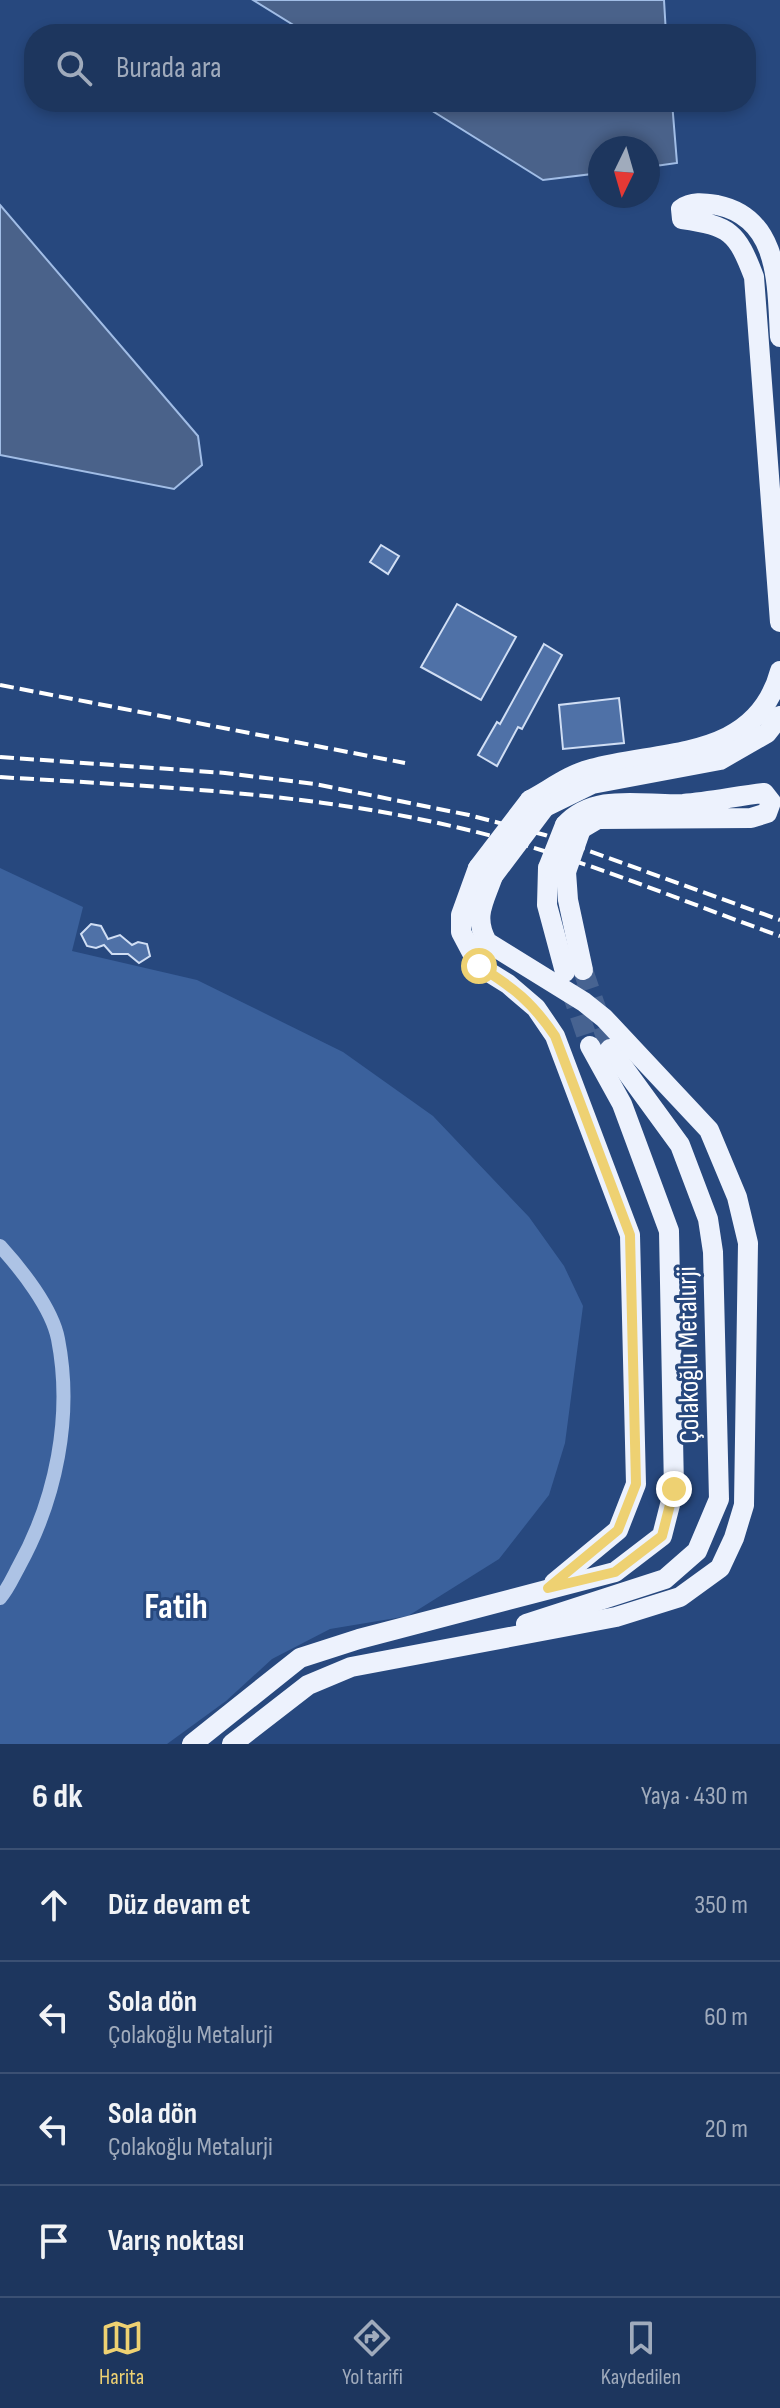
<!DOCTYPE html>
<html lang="tr">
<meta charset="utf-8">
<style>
body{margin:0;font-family:"Sofia Sans Condensed",sans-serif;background:#253e64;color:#f1f3f6}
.compass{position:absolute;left:588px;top:136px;width:72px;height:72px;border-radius:50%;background:#1d365e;box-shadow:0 4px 12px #0003;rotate:185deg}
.stop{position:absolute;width:24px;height:24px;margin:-18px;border:6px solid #eed172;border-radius:50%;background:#fff}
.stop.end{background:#eed172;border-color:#fff;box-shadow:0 2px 8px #0008}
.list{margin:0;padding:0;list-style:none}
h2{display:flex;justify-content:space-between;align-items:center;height:104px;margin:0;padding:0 32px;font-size:34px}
h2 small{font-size:26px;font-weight:400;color:#a0abbc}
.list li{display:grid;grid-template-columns:52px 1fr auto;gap:24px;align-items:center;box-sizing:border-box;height:112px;padding:0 32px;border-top:2px solid #3b5073}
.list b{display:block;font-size:30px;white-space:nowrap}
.list p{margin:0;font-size:26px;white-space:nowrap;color:#a0abbc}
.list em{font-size:26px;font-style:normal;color:#a0abbc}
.icon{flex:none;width:44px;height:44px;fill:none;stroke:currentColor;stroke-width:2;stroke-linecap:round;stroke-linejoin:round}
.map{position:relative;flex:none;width:780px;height:1744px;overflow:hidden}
.search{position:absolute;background:#1d365e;box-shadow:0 4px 12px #0003;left:24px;right:24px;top:24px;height:88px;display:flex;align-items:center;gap:20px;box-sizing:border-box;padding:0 28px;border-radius:32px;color:#a0abbc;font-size:30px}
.sheet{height:552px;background:#1d365e}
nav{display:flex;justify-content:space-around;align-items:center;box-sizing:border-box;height:112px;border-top:2px solid #3b5073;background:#1d365e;font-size:22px;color:#a0abbc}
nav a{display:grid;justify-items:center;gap:4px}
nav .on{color:#eed172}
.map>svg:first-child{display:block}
</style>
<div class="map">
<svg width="780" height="1744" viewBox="0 0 780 1744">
<rect width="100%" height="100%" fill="#27487e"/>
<path fill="#3b619c" d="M0,868L83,907L72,951L197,980L343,1052L433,1116L529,1217L564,1266L583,1306L565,1443L549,1495L499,1559L408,1616L330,1629L272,1659L226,1701L167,1744H0Z"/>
<g fill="#4a628a" stroke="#a1bde6" stroke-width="2">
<path d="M253,0H664L666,34H308Z"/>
<path d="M418,102H672L677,163L648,167V148H600V173L543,180Z"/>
<path d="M0,205L198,436L202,465L174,489L0,455Z"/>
</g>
<g fill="#4f71a7" stroke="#d0def4" stroke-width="2">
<path d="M381,545L399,556L388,574L370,562Z"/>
<path d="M457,604L516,637L481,700L421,667Z"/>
<path d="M544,644L562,655L522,729L518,727L497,766L478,755L497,722L500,724Z"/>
<path d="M619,698L624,743L563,749L559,705Z"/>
<path d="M91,924L101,926L108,939L120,935L132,945L138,942L147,944L150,956L139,963L128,954H112L104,945L96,948L87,946L81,934Z"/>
</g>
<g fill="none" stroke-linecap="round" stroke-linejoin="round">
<g stroke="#476391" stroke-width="20" stroke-dasharray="20 10" stroke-linecap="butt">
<path d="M583,970L610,1049"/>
<path d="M570,987L590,1046"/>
</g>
<path stroke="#adc3e5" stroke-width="14" d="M0,1246C21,1269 52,1308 58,1339C73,1416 56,1499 19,1566C13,1577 8,1589 0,1598"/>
<g stroke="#edf2fd" stroke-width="20">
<path d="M780,337C777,285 780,218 717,205C704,203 692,201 681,209L682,219C730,226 737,232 754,277L780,622"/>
<path d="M530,800C549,790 570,774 591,769C663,749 756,761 780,671"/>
<path d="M545,807L592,784L720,760L767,733L780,716"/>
<path d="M565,825C595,792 643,806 683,804C710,802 737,796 764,793L771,802L767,813L751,818L598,819L581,829"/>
<path d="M478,868L461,915V932L479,966L508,984L536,1008L555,1036L630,1235L636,1484L618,1530L554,1583"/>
<path d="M548,868L547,905L565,972"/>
<path d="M566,872L568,900L583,970"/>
<path d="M526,1624L665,1579L697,1551L719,1499L713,1252L708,1219L680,1145L610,1049"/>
<path d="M192,1744L300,1658L359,1639L615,1572L662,1536L674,1489L669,1231L622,1104L590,1046"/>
<path d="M232,1744L308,1685L351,1667L616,1617L680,1597L720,1568L734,1538L744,1505L748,1243L737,1197L709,1130L604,1018L584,1002L487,942C473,916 484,902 493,876"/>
</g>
<g stroke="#fff" stroke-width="4" stroke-dasharray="14 6" stroke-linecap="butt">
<path d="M0,685L405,763"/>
<path d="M0,757L225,773L315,784L469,815L545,835L780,920"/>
<path d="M0,777C156,787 312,792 464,829C572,854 676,899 780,936"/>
</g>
<g stroke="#edf2fd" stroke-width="20">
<path d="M478,868L530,800"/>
<path d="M548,868L565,825"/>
<path d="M566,872L581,829"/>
<path d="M493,876L545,807"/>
</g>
</g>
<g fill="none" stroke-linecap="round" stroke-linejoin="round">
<path stroke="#eed172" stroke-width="10" d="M479,966C514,988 532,1002 555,1036L630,1235L636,1484L618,1530L548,1588L615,1572L662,1536L674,1489"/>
</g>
<g text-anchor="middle" stroke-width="6" stroke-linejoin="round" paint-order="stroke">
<g font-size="28" fill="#fff" stroke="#27487e">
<text transform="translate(687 1355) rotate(-91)" y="10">Çolakoğlu Metalurji</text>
</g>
<g font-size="36" font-weight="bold" fill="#fff" stroke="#27487e">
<text x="176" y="1618">Fatih</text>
</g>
</g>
</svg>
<svg class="compass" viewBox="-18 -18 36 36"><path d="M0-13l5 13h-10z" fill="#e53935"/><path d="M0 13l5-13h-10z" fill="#a0abbc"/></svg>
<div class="stop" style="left:479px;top:966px"></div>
<div class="stop end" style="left:674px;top:1489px"></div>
<div class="search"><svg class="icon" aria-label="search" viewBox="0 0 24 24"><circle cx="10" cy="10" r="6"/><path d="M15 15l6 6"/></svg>Burada ara</div>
</div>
<section class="sheet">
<h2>6 dk<small>Yaya · 430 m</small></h2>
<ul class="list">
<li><svg class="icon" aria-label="ahead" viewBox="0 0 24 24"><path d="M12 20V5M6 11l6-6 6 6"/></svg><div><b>Düz devam et</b></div><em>350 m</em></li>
<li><svg class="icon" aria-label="left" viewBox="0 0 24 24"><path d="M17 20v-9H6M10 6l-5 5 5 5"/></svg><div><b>Sola dön</b><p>Çolakoğlu Metalurji</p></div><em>60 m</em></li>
<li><svg class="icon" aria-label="left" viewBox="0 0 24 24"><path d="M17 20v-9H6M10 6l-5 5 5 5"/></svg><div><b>Sola dön</b><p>Çolakoğlu Metalurji</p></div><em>20 m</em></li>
<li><svg class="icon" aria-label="arrive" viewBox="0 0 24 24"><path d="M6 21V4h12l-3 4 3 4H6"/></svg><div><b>Varış noktası</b></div></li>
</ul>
</section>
<nav>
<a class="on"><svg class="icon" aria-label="map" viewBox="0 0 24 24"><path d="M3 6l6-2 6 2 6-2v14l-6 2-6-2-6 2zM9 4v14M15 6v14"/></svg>Harita</a>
<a><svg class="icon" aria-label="directions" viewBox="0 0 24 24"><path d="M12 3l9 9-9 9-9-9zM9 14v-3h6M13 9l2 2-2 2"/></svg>Yol tarifi</a>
<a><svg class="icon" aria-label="saved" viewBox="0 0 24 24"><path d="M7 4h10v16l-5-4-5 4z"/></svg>Kaydedilen</a>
</nav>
